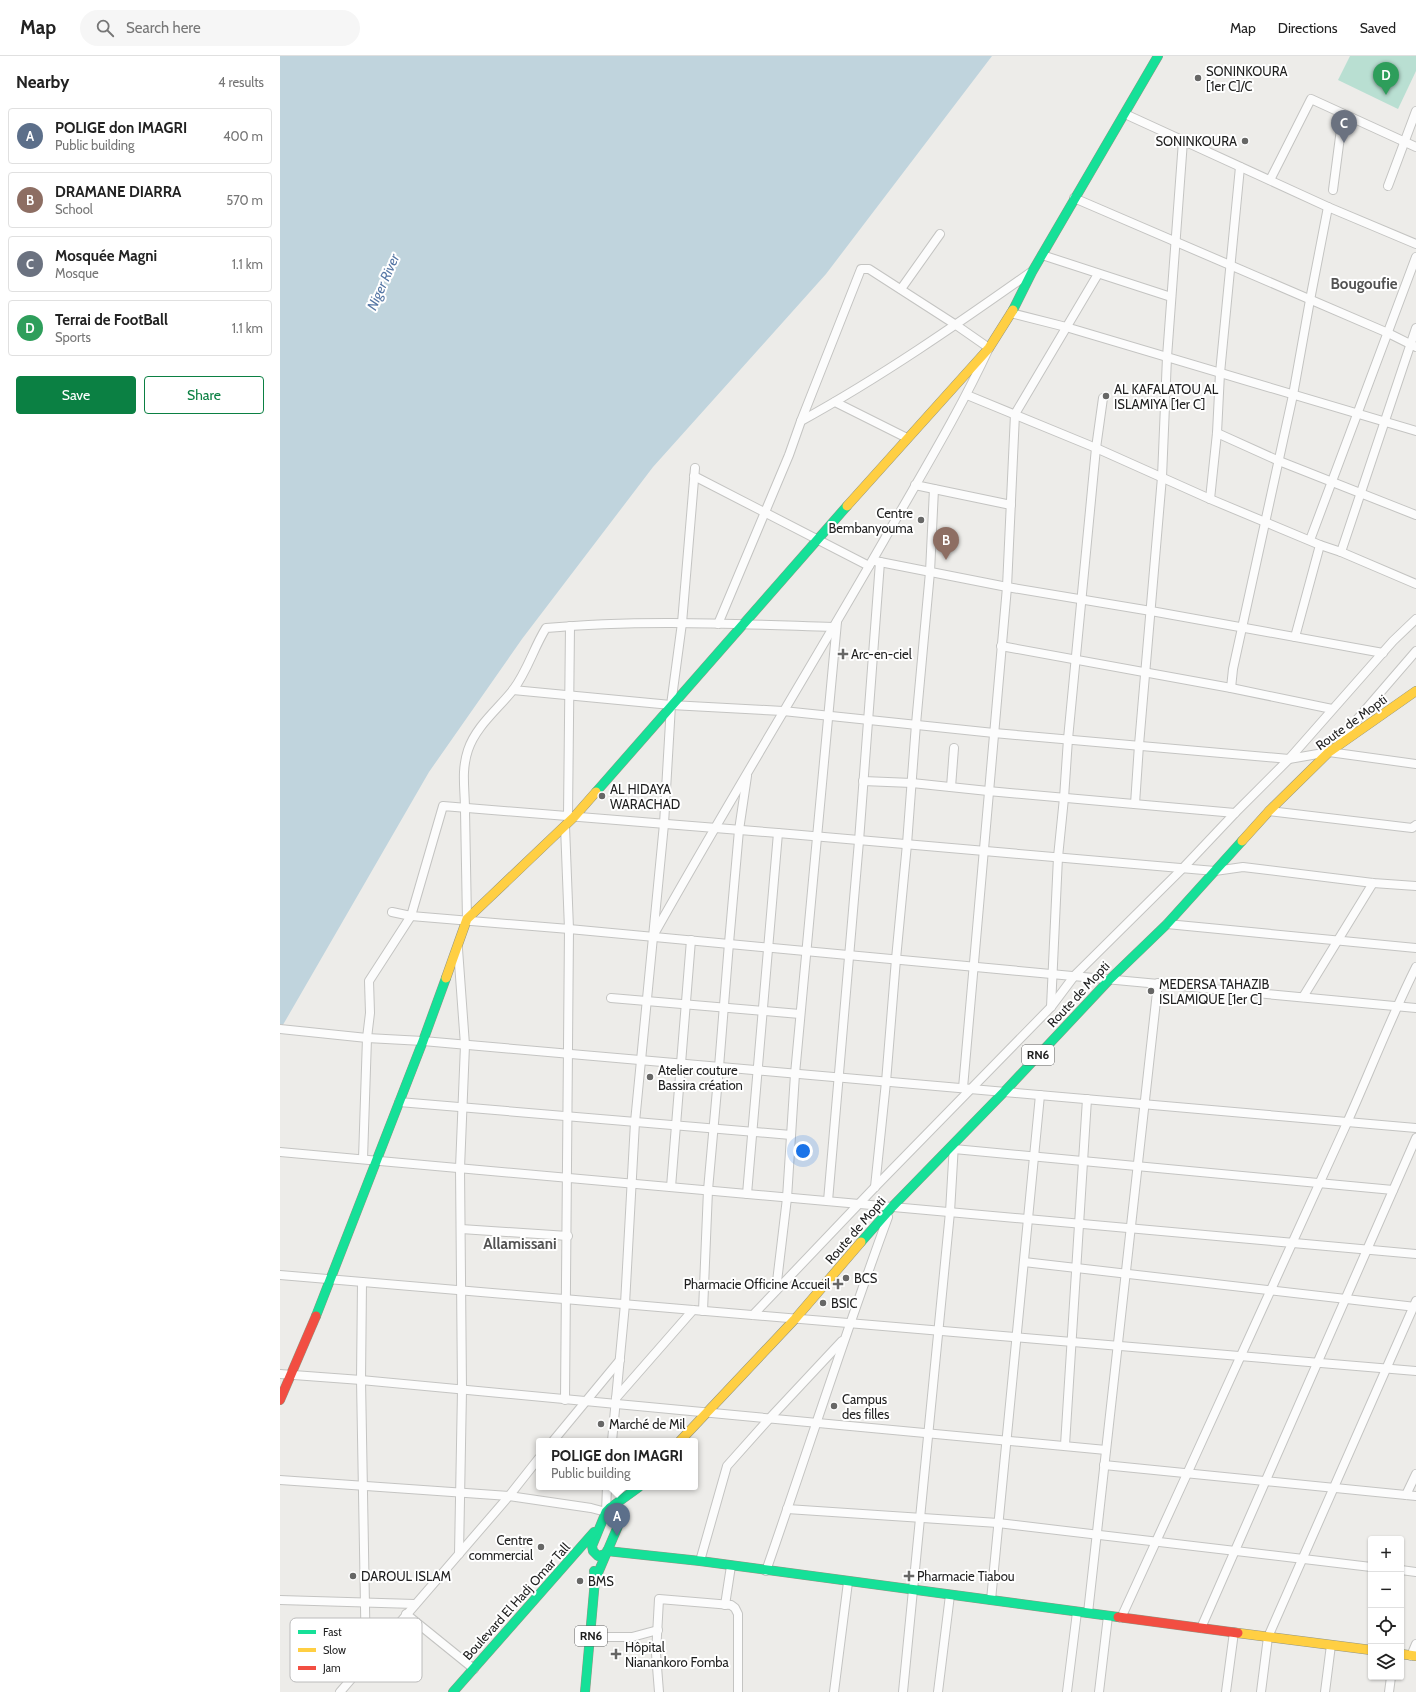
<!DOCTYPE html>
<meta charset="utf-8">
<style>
body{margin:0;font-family:Cabin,sans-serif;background:#f6f6f6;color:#222}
.controls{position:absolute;right:12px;bottom:12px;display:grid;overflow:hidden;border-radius:4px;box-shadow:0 1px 3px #0004}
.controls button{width:36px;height:36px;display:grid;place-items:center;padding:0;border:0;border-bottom:1px solid #e0e0e0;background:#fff;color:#222;font:20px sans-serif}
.you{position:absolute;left:523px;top:1095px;width:14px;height:14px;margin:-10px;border:3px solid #fff;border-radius:50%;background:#1a73e8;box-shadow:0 0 0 6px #1a73e833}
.badge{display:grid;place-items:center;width:26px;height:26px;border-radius:50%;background:#0b8043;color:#fff;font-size:13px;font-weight:700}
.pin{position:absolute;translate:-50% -33px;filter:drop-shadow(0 1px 2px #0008)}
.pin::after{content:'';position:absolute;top:21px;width:14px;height:12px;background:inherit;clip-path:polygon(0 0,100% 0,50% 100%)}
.popup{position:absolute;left:256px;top:1382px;width:162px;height:52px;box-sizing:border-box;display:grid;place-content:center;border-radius:4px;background:#fff;filter:drop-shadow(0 1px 3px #0005);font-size:13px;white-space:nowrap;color:#767676}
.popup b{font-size:15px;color:#222}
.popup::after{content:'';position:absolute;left:50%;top:100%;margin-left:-8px;border:8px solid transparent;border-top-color:#fff}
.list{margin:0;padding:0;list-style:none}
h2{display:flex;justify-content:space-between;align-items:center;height:52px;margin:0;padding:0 16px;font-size:17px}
h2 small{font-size:13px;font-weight:400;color:#767676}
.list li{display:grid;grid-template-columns:26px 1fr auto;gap:12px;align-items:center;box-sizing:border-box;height:56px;margin:0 8px 8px;padding:0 8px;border:1px solid #e0e0e0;border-radius:4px}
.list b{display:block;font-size:15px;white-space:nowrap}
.list p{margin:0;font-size:13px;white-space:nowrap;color:#767676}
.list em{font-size:13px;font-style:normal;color:#767676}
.actions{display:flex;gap:8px;padding:12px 16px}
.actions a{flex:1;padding:9px 0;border:1px solid #0b8043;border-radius:4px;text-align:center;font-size:14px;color:#0b8043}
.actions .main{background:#0b8043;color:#fff}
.icon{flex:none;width:22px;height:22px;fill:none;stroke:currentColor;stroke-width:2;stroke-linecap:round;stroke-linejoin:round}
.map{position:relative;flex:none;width:1136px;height:1636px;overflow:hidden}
header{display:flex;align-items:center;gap:24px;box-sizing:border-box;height:56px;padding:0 20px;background:#fff;border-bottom:1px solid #e0e0e0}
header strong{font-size:19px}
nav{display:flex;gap:22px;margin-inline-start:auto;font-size:14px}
.search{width:280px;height:36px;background:#f6f6f6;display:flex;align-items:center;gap:10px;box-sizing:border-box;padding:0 14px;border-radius:22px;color:#767676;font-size:15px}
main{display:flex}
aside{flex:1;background:#fff}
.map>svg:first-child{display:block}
</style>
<header>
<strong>Map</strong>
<div class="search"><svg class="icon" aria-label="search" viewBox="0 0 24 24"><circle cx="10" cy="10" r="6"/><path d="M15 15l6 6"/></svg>Search here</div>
<nav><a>Map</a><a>Directions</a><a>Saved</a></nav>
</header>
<main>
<aside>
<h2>Nearby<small>4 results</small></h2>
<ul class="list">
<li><span class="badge" style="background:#5c6f8a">A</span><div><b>POLIGE don IMAGRI</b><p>Public building</p></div><em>400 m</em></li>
<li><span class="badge" style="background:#8d6e63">B</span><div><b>DRAMANE DIARRA</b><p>School</p></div><em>570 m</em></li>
<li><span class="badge" style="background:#6b7280">C</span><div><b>Mosquée Magni</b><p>Mosque</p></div><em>1.1 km</em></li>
<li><span class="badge" style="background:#2e9e5b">D</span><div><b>Terrai de FootBall</b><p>Sports</p></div><em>1.1 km</em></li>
</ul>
<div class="actions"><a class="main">Save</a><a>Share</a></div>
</aside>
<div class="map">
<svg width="1136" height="1636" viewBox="0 0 1136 1636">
<rect width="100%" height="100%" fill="#edece9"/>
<path fill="#b9dfd2" d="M1070,0H1136V15L1118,53L1058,24Z"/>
<path fill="#c0d4dd" d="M0,0H712L546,218L373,411L242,583L149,716L0,974Z"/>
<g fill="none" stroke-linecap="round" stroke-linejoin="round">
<g stroke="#c4c4c2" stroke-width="10">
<g id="street">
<path d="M845,58L1048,151L1136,188"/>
<path d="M990,124L1031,43L1136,91"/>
<path d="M1108,130L1136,55"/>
<path d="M1053,134L1063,58"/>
<path d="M794,142L1108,277L1136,291"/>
<path d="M762,199L891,241"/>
<path d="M621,233L660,178"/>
<path d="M731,257L786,271L1136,375"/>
<path d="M687,339L816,392L930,443L1040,489L1061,496L1136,528"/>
<path d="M555,346L627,382"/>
<path d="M937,377L999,405L1136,459"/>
<path d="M414,420L589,510"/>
<path d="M635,429L731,449"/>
<path d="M930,443L937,377L940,317L960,111"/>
<path d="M1030,484L1136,201"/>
<path d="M1061,496L1136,272"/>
<path d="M595,505L727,531L871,555L1103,597"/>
<path d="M438,568L509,399L521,365C601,321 676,269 751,216"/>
<path d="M1015,581L1040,489"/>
<path d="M721,590L951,632L1052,653"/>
<path d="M951,632L953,613L1013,339L1030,244L1048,151"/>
<path d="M233,634L391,649L503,655L714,677L1009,703L1049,696L1136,708"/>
<path d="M1061,682L1136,595"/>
<path d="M583,725L632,727L708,735L955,757"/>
<path d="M671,731L674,692"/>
<path d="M855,748L859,689L882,421L887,301L903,85"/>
<path d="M989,755L1132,772L1136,769"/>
<path d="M288,760L290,570"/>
<path d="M285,770L289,873L285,1344"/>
<path d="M112,856L131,860L289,873L1136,952"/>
<path d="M187,863C186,827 186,791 185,754C185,733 181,715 188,694C196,670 218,653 233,634C248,614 253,593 266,572C361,563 457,568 553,571"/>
<path d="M887,868L1136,892"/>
<path d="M373,880C447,748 527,618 603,486C639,422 678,359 709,292L676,269L589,213H581L521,365"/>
<path d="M178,893L185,989L180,1112L182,1334L179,1498"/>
<path d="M1023,941L1093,827"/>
<path d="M331,942L520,958"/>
<path d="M771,951L778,801L784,742L788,683L816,392L823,342"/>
<path d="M0,973L87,982L143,985L1136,1072"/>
<path d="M683,1032L727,531L735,358L818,218"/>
<path d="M119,1046L511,1079"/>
<path d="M674,1093L1113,1134"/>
<path d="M0,1096L1136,1198"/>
<path d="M83,1103L87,982L90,957L89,925L131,860L163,750L498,777L935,815L963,811L1093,827L1136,830"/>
<path d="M391,1131L411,884"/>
<path d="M595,1131L606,1026L616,903L627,788L636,668L650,516L654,433"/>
<path d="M467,1138L498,777"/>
<path d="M548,1145L579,785L600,506"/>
<path d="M181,1173L288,1180"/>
<path d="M744,1206L1136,1251"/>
<path d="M0,1219L1136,1315"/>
<path d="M82,1226L81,1324L86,1607"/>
<path d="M496,1234L507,1142L515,1018L557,566"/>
<path d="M423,1255L428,1134L439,1011L449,887L459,774L467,720"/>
<path d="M473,1259L595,1131L771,951L795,919L903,812L955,757L1009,703L1113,585L1136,563"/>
<path d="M0,1318L81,1324L826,1394"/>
<path d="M336,1342L413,1254"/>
<path d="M273,1385L340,1304"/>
<path d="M332,1385L345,1248L355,1066L384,768L391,649L402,567L415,412"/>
<path d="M785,1389L807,1043"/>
<path d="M824,1409L1136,1440"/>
<path d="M0,1424L229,1440L311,1452L326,1456L327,1431"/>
<path d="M1126,1439L1136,1418"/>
<path d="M507,1453L718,1467L1091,1511"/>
<path d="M420,1505L447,1410L489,1363L562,1285"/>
<path d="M1121,1514L1136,1516"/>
<path d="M486,1515C527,1397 565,1278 608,1161"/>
<path d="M0,1544L135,1548"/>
<path d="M711,1544L760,1039"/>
<path d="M445,1549L451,1510"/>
<path d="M808,1557L878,927"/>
<path d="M126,1558L194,1613"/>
<path d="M841,1562C917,1398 990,1232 1066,1069C1090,1016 1110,963 1136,911"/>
<path d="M921,1572L1136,1082"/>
<path d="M311,1581H352L378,1574"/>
<path d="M1131,1600L1136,1588"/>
<path d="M60,1636L229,1440L259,1402"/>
<path d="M379,1636L376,1598L379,1543L451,1549L455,1552L458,1558V1636"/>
<path d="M554,1636L568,1526"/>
<path d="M623,1636L670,1156L674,1088"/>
<path d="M658,1636L670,1539"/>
<path d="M787,1636L797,1556"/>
<path d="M819,1636L828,1560"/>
<path d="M946,1636L954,1576"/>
<path d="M981,1636L988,1581L1136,1245"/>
<path d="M1045,1636L1051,1589"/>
<path d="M1109,1636L1111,1621"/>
</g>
</g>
<g stroke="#929583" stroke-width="10">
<g id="fast">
<path d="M733,254L752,216L878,0"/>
<path d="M316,736L567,450"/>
<path d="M581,1186L612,1151L724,1036L830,923L887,868L962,785"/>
<path d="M36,1260L143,985L166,922"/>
<path d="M330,1452L359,1431"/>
<path d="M327,1495L420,1505L838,1561"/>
<path d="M315,1524L341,1463V1457L339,1454L330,1452L326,1456L312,1490L313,1495L318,1500L325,1498"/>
<path d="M173,1636L314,1476"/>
<path d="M305,1636L315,1524L314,1515"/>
</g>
</g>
<g stroke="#929583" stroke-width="10">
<g id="slow">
<path d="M567,450L709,292L733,254"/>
<path d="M962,785L989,755L1049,696L1136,635"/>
<path d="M166,922L187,863L294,761L316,736"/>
<path d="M400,1385L515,1263L581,1186"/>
<path d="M958,1577L1091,1594"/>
<path d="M1121,1598L1136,1600"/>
</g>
</g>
<g stroke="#929583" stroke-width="10">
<g id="jam">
<path d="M0,1344L36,1260"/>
<path d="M838,1561L958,1577"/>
</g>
</g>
<use href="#street" stroke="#fcfcfc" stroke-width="8"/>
<use href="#fast" stroke="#16e098" stroke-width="9"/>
<use href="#slow" stroke="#ffcf43" stroke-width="9"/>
<use href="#jam" stroke="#f24e42" stroke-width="9"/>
</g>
<g fill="#676766" stroke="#fff" stroke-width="1.5">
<circle cx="918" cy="22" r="4"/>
<circle cx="965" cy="85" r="4"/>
<circle cx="826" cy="340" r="4"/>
<circle cx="641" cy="464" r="4"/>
<path d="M561 592h4v4h4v4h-4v4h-4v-4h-4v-4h4z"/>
<circle cx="322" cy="740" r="4"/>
<circle cx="871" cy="935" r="4"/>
<circle cx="370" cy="1021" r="4"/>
<circle cx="566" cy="1222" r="4"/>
<path d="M556 1222h4v4h4v4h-4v4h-4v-4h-4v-4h4z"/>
<circle cx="543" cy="1247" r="4"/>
<circle cx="554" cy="1350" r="4"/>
<circle cx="321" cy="1368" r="4"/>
<circle cx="261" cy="1491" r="4"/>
<circle cx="73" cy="1520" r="4"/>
<path d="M627 1514h4v4h4v4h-4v4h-4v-4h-4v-4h4z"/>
<circle cx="300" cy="1525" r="4"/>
<path d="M334 1592h4v4h4v4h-4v4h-4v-4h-4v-4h4z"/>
</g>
<g text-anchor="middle" stroke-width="4" stroke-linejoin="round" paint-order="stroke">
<g fill="#fff" stroke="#626262" stroke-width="1">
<rect x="742" y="989" width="32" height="20" rx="3"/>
<rect x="295" y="1570" width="32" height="20" rx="3"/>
</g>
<g font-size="12" font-weight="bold" fill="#1f1f1f">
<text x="758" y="1003">RN6</text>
<text x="311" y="1584">RN6</text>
</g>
<g font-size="13" fill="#1f1f1f" stroke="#fff" text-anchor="start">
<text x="926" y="20">SONINKOURA<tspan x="926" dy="15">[1er C]/C</tspan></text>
<text x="957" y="90" text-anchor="end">SONINKOURA</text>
<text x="834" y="338">AL KAFALATOU AL<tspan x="834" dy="15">ISLAMIYA [1er C]</tspan></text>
<text x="633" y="462" text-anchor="end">Centre<tspan x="633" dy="15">Bembanyouma</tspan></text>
<text x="571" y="603">Arc-en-ciel</text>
<text x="330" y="738">AL HIDAYA<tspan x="330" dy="15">WARACHAD</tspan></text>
<text x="879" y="933">MEDERSA TAHAZIB<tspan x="879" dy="15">ISLAMIQUE [1er C]</tspan></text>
<text x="378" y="1019">Atelier couture<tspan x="378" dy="15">Bassira création</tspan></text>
<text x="574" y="1227">BCS</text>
<text x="550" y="1233" text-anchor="end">Pharmacie Officine Accueil</text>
<text x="551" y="1252">BSIC</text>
<text x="562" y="1348">Campus<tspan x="562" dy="15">des filles</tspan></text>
<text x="329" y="1373">Marché de Mil</text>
<text x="253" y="1489" text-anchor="end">Centre<tspan x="253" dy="15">commercial</tspan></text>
<text x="81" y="1525">DAROUL ISLAM</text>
<text x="637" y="1525">Pharmacie Tiabou</text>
<text x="308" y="1530">BMS</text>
<text x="345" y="1596">Hôpital<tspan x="345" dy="15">Nianankoro Fomba</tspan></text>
</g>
<g font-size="13" fill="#1f1f1f" stroke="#fff">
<text transform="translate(1071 666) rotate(-36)" y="5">Route de Mopti</text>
<text transform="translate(798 938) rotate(-47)" y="5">Route de Mopti</text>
<text transform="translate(575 1174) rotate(-49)" y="5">Route de Mopti</text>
<text transform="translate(236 1545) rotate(-48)" y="5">Boulevard El Hadj Omar Tall</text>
</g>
<g font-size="14" font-style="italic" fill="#5677a5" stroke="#fff">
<text transform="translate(103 226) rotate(-66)" y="5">Niger River</text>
</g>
<g font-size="15" font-weight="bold" fill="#525252" stroke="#fff">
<text x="1084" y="233">Bougoufie</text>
<text x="240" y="1193">Allamissani</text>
</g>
</g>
<rect x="10" y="1562" width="132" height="64" rx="6" fill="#fff" stroke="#bcbcbc" stroke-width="1"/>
<rect x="18" y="1574" width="18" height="4" fill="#16e098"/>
<rect x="18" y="1592" width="18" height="4" fill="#ffcf43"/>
<rect x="18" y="1610" width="18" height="4" fill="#f24e42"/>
<g font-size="11" fill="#1f1f1f">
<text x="43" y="1580">Fast</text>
<text x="43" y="1598">Slow</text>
<text x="43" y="1616">Jam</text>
</g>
</svg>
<div class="controls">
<button>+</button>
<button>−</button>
<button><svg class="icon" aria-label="locate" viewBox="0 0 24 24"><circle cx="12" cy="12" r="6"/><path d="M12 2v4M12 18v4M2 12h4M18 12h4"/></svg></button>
<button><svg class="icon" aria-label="layers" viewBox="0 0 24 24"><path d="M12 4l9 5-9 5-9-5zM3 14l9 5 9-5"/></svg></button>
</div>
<div class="you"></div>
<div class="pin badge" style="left:337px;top:1480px;background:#5c6f8a">A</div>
<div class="popup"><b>POLIGE don IMAGRI</b>Public building</div>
<div class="pin badge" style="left:666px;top:504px;background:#8d6e63">B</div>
<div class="pin badge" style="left:1064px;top:87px;background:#6b7280">C</div>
<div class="pin badge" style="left:1106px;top:39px;background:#2e9e5b">D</div>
</div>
</main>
